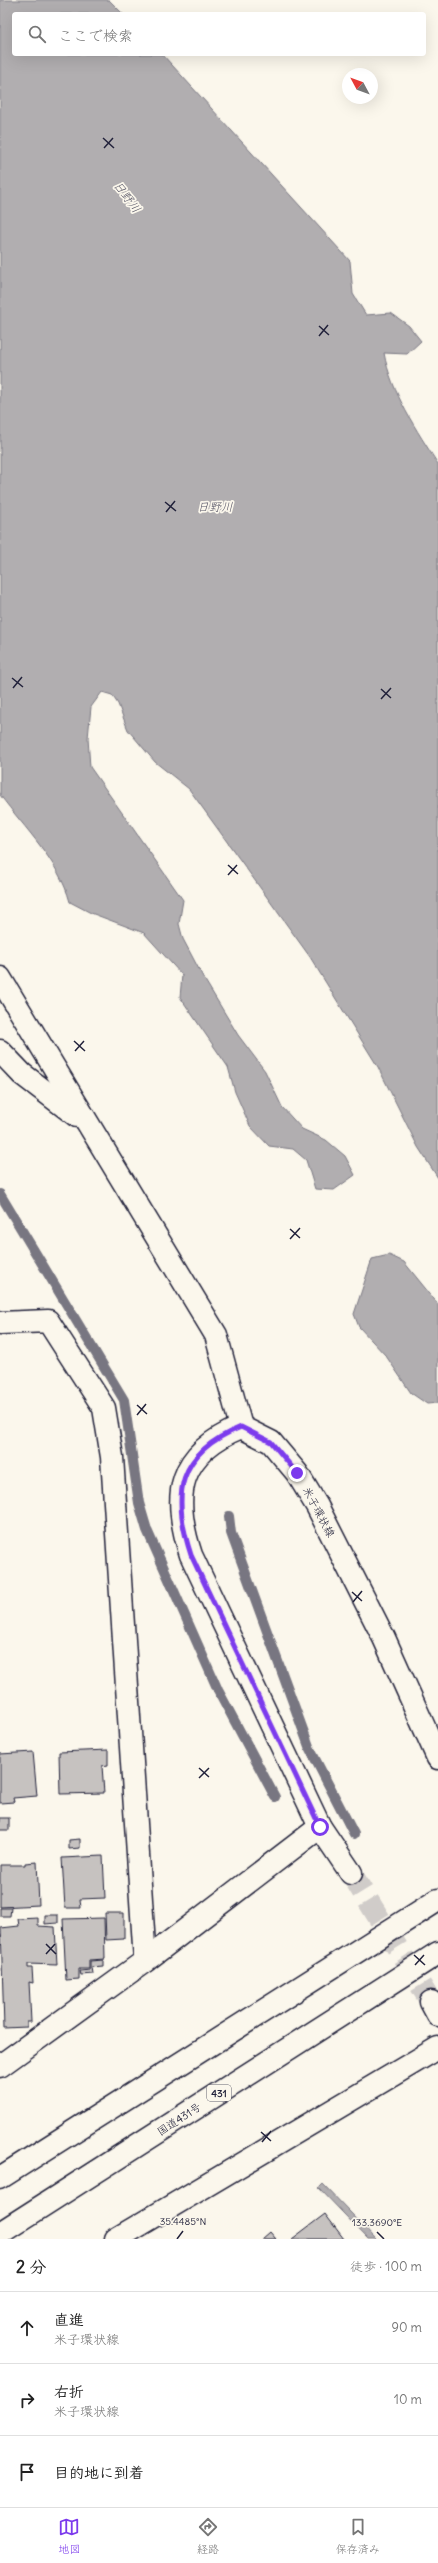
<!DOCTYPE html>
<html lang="ja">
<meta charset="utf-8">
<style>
body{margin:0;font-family:Delius,"Klee One",sans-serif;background:#f2f2f2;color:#222}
.compass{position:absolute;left:342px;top:68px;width:36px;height:36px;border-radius:50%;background:#fff;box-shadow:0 4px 16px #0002;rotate:311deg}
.stop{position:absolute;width:12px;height:12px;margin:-9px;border:3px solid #7c3aed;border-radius:50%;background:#fff}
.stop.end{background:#7c3aed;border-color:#fff;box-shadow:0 1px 4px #0008}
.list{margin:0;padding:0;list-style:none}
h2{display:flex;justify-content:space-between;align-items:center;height:52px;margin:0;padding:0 16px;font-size:17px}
h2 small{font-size:13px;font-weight:400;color:#767676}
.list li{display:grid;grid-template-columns:26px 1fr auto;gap:12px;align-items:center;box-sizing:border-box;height:72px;padding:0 16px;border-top:1px solid #e0e0e0}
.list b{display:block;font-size:15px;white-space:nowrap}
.list p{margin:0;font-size:13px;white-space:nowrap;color:#767676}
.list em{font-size:13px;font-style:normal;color:#767676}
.icon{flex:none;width:22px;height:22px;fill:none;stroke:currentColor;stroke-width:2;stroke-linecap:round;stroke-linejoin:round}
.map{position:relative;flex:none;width:438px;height:2239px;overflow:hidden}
.search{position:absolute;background:#fff;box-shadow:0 4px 16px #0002;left:12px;right:12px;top:12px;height:44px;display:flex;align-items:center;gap:10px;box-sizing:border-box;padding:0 14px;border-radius:4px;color:#767676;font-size:15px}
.sheet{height:268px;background:#fff}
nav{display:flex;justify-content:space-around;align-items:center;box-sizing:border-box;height:56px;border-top:1px solid #e0e0e0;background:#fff;font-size:11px;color:#767676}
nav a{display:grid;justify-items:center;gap:2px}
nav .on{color:#7c3aed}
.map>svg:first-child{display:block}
</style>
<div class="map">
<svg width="438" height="2239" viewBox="0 0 438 2239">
<rect width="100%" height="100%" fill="#fbf7ec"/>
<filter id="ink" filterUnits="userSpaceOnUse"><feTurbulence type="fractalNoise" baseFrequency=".025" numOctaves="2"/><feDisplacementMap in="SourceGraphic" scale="8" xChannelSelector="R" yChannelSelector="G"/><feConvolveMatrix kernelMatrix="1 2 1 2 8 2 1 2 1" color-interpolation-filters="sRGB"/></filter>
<g filter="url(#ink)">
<g fill="#b1aeb0" stroke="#787681">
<path d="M0,0H109L123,14H14V54H162L350,261L353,294L366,315L391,313L409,326L421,341L407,354L384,353C391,392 417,431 438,464V1178L418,1147L378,1067L310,957L189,789L155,762L128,730L118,704L112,695L102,692L91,707L88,738L90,767L183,900L179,924L183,939L203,977L238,1035L265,1071L282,1107L302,1129L326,1140L345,1156L355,1175L334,1190L315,1189L306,1160L293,1149L269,1146L250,1126L235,1092L228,1067L180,997L182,975L144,933L91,913L70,902C59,861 25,829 0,795Z"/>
<path d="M389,1255L404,1262L438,1304V1403L427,1404L411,1393L386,1356L359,1327L354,1314L372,1259Z"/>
<path d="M323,2184L376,2239H368L319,2188Z"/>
</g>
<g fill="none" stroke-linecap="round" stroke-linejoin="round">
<g stroke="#787681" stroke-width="10">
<path d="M0,1194L124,1400L139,1503L147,1530L218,1690L275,1797"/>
<path d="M229,1516L231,1533L310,1749L354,1834"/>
</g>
</g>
<g fill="#c6c2c0" stroke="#22223b">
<path d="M108,1750V1765L102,1766L104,1793L60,1794L59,1752Z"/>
<path d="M33,1752L37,1796L13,1798L14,1802L0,1803V1754Z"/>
<rect x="0" y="1818" width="9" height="12"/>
<path d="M80,1839V1848L69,1849V1840Z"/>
<path d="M103,1856L105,1898L80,1899L81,1908H65L62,1858Z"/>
<path d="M37,1862L39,1905L0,1907V1865H25V1863Z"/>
<path d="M0,1908H11L10,1916H0Z"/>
<path d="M105,1913H124V1939L106,1940Z"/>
<path d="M45,1915H58V1923L45,1924Z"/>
<path d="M38,1918V1926L55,1927L57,1965L28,1964V1968H32L33,1983L29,1982L31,2022H27V2027L4,2028L1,1928L19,1926L18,1919Z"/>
<path d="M104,1918L105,1959L89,1960V1969H79V1979L66,1980L63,1919Z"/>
<path d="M103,1960V1966L92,1967L93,1974L81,1975L80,1971L90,1970V1961Z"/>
<path d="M325,2214L344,2239H292Z"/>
<path d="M270,2232L276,2239H262Z"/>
</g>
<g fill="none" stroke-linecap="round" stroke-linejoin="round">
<path stroke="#d0ccc9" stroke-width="22" stroke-dasharray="22 11" stroke-linecap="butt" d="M351,1873L431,2002"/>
<g stroke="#22223b" stroke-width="25">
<g id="minor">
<path d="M0,978L216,1335L241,1427"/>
<path d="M0,1051L22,1074L77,1116"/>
<path d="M0,1323L48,1321L104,1408L112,1457L145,1961"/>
<path d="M0,2066L145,1961L320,1827"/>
<path d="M116,2239L438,2048"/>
</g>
</g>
<g stroke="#22223b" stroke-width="25">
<g id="major">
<path d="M351,1873L320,1827L191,1555C171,1494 178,1453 241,1427L271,1442L297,1473L317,1506L384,1638L438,1758"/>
<path d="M431,2002L438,2015"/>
</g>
</g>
<g stroke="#22223b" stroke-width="25">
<g id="highway">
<path d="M0,2178L438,1900"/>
<path d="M0,2233L438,1953"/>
</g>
</g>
<use href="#minor" stroke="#fbf7ec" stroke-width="22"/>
<use href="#major" stroke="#fbf7ec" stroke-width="22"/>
<use href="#highway" stroke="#fbf7ec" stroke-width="22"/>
</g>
</g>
<g fill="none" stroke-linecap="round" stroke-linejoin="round" filter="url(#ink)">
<path stroke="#7c3aed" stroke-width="5" d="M297,1473L271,1442L241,1427C177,1453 171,1494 191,1555L320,1827"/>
</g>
<path fill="none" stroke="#22223b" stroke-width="1.5" d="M103,138L114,148M104,148L113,138M319,326L329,335M319,336L328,325M165,502L176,511M166,512L175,501M12,678L23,687M13,688L22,677M381,689L391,698M381,699L391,688M228,865L238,874M228,875L237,865M74,1041L85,1051M75,1051L84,1041M290,1229L300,1238M290,1239L300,1228M137,1405L147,1414M137,1415L146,1404M352,1592L362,1601M353,1602L362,1591M199,1768L209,1777M199,1778L209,1768M46,1944L56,1954M46,1954L55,1944M414,1955L425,1965M415,1965L424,1955M261,2132L271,2141M262,2142L271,2131M377,2232L384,2239M177,2239L183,2231"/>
<g text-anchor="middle" stroke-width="3.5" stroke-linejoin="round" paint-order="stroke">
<rect fill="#fbf7ec" stroke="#636270" stroke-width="1" x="207" y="2085" width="24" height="16" rx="3"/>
<g font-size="10" font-weight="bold" fill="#22223b">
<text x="219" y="2097">431</text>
</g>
<g font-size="11" fill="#22223b" stroke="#fbf7ec">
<text transform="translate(319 1512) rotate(62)" y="4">米子環状線</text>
<text transform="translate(179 2119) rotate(-33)" y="4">国道431号</text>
</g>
<g font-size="12" font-style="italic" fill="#545364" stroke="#fbf7ec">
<text transform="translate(127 197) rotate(53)" y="4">日野川</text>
<text x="215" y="511">日野川</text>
</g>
</g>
<g font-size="10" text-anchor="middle" fill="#22223b" stroke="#fbf7ec" stroke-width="3.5" stroke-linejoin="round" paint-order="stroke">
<text x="183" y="2225">35.4485°N</text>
<text x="377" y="2226">133.3690°E</text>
</g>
</svg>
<svg class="compass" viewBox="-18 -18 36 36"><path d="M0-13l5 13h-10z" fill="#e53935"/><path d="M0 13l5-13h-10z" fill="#767676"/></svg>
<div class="stop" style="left:320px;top:1827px"></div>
<div class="stop end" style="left:297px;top:1473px"></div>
<div class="search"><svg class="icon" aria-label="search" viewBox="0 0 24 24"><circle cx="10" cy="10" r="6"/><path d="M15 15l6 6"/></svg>ここで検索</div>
</div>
<section class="sheet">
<h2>2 分<small>徒歩 · 100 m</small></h2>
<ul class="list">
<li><svg class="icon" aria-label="ahead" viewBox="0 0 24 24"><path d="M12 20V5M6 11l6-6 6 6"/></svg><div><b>直進</b><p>米子環状線</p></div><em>90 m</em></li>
<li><svg class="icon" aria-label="right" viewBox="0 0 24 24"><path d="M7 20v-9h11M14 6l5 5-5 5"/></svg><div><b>右折</b><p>米子環状線</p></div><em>10 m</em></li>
<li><svg class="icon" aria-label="arrive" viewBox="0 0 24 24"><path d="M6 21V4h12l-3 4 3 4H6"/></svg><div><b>目的地に到着</b></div></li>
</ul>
</section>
<nav>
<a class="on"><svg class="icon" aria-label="map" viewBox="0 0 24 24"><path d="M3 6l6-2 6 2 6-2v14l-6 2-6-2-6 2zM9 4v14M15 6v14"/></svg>地図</a>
<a><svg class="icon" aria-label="directions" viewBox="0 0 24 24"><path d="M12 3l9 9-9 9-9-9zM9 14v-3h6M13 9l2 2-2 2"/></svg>経路</a>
<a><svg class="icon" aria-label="saved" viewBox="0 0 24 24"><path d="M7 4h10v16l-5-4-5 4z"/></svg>保存済み</a>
</nav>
